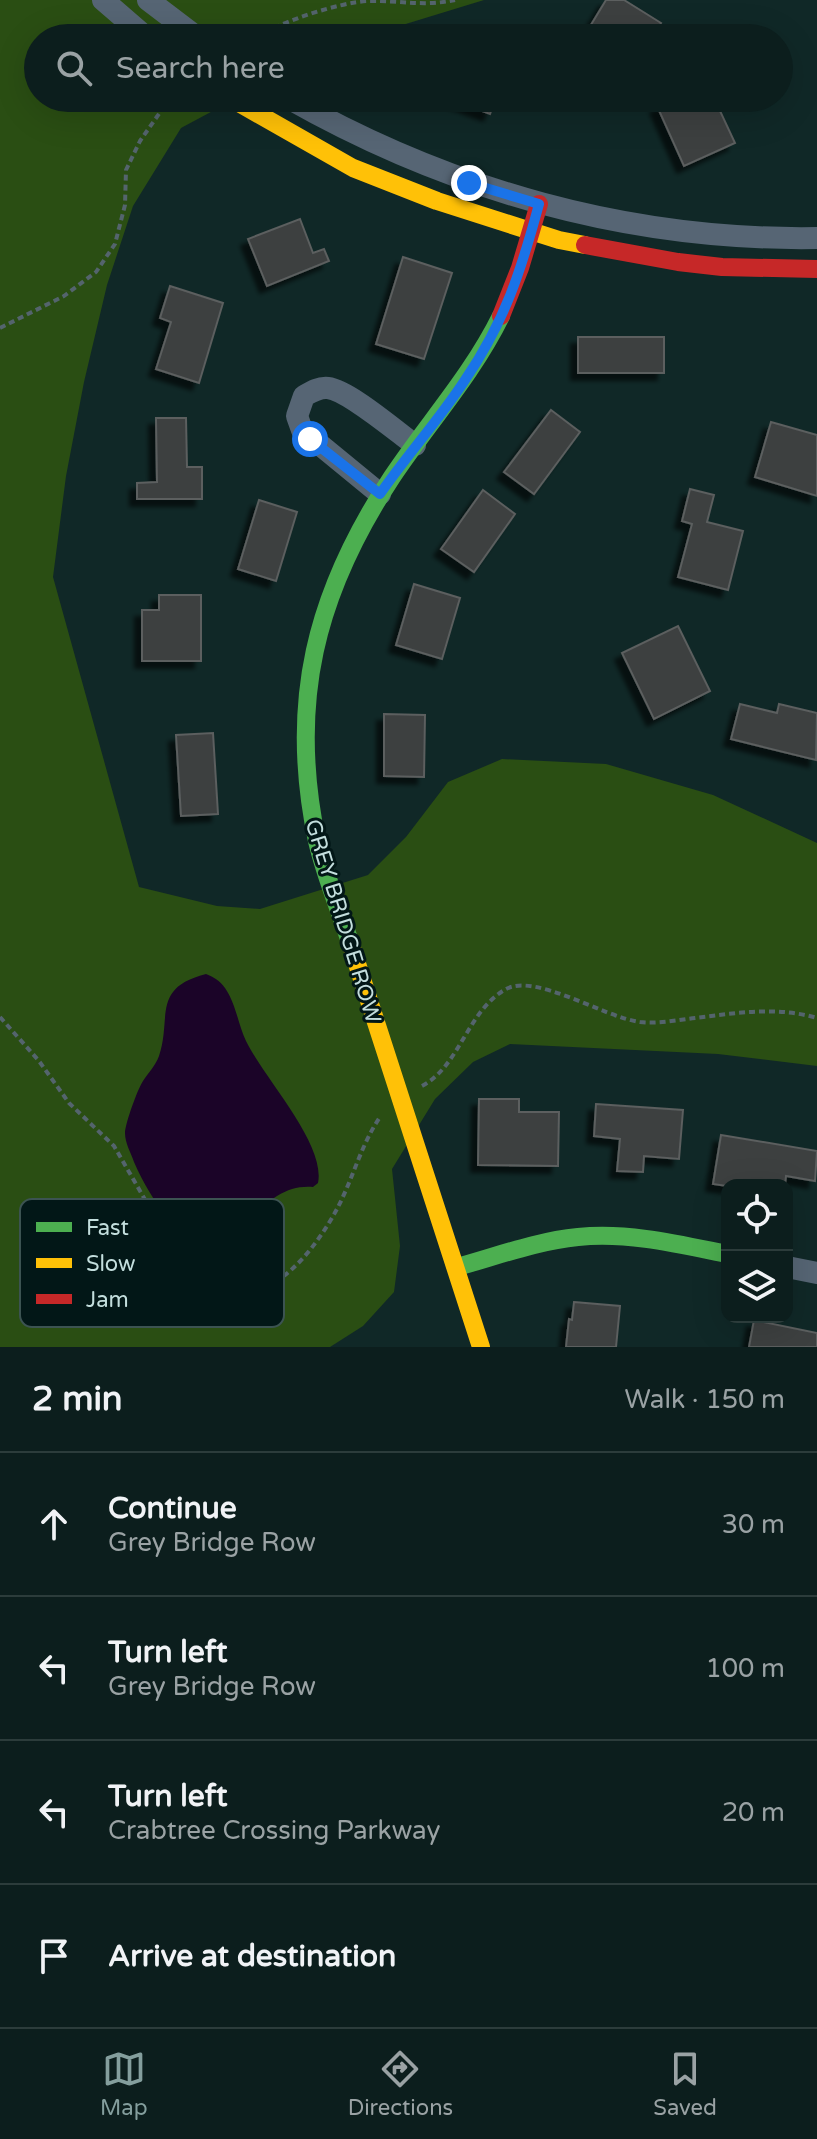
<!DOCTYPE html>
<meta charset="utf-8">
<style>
body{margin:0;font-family:"Varela Round",sans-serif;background:#152726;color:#f1f3f6}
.controls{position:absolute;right:24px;bottom:24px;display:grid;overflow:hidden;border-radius:16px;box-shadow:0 8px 32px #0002}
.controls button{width:72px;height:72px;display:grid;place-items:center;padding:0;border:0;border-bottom:2px solid #2c3c3b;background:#0c1e1d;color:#f1f3f6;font:40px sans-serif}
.stop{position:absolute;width:24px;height:24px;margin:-18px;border:6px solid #1a73e8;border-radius:50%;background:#fff}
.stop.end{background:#1a73e8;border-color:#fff;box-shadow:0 2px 8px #0008}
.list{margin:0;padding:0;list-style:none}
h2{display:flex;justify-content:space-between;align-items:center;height:104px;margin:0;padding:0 32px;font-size:34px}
h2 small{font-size:26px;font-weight:400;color:#9aa2a4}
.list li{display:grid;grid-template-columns:52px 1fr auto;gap:24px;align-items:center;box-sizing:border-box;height:144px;padding:0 32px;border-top:2px solid #2c3c3b}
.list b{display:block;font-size:30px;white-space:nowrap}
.list p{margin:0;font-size:26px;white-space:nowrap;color:#9aa2a4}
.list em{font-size:26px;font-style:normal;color:#9aa2a4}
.icon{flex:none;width:44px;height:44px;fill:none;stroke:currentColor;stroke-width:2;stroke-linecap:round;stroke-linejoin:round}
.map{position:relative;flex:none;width:817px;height:1347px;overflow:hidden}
.search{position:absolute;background:#0c1e1d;box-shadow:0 8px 32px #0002;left:24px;right:24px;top:24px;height:88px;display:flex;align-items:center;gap:20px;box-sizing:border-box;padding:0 28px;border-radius:44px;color:#9aa2a4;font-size:30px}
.sheet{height:680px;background:#0c1e1d}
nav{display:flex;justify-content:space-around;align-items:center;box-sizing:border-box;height:112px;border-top:2px solid #2c3c3b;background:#0c1e1d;font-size:22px;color:#9aa2a4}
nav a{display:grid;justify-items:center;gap:4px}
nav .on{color:#849e9d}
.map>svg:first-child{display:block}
</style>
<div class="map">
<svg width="817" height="1347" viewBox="0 0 817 1347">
<defs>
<filter id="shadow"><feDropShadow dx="-7" dy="7" stdDeviation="2" flood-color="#0009"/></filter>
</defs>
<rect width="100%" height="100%" fill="#102827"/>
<path fill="#2a4e13" d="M0,0H484L360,38H38V98H237L181,128L133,206L107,285L84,382L66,476L53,577L139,887L217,906L260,909L368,875L406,837L448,782L502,759L606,764L713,795L817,843V1066L718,1054L510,1044L473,1062L435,1099L392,1169L400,1246L394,1292L363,1326L330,1347H0Z"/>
<path fill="#1b0428" d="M206,974C214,977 220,981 225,988C236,1004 238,1024 246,1041C264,1078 326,1144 318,1183L313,1187C299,1186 289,1189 277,1196C245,1216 250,1248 236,1278L228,1279C216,1274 215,1267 206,1259C173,1225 154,1207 134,1162C131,1153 125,1143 125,1133C125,1124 138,1088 143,1081C148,1073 156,1065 159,1056C172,1018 151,988 206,974Z"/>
<g fill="#3c4041" stroke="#5b5e5e" stroke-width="2" filter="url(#shadow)">
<path d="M606,0H624L661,23L652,38H583Z"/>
<path d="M448,98H496L490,114Z"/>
<path d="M674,98H714L735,143L684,166L657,106Z"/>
<path d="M300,219L313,253L324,249L329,261L267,286L248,239Z"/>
<path d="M403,257L452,273L424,359L376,344Z"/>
<path d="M170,286L223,303L199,383L156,369L171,322L160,318Z"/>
<rect x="578" y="337" width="86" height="36"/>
<path d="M551,410L580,432L534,494L504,472Z"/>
<path d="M156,418H186L187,467H202V499H137V483L157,482Z"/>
<path d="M771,422L817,435V496L755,477Z"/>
<path d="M690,489L714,495L707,522L743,531L728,590L678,577L692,524L682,521Z"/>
<path d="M483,490L515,514L474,572L441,549Z"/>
<path d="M259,500L297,512L276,581L238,569Z"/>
<path d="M414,584L460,598L442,659L396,645Z"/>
<path d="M159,595H201V661H142V610H159Z"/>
<path d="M678,626L710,691L654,719L622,653Z"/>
<path d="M740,704L777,713L779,704L817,713L816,760L731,739Z"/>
<path d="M384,714L425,715L424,777L384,776Z"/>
<path d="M213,733L218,814L181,816L176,735Z"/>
<path d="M479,1099H519V1112H559L558,1166L478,1165Z"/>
<path d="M596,1104L683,1110L679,1159L644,1156L643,1172L617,1171L620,1139L594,1136Z"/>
<path d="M721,1135L817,1151L815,1181L786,1176L785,1185L727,1186L713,1184Z"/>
<path d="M574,1302L620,1306L616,1347H566L569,1319L572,1320Z"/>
<path d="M754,1320L817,1333V1347H749Z"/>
</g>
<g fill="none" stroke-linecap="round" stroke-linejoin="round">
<g stroke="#54646d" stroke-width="4" stroke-dasharray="6 4" stroke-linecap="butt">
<path d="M257,38C278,22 341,2 368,1C400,0 422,7 455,0"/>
<path d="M0,328L64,296L96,272L115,244L125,205L126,170L140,141L170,98"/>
<path d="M0,1017L39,1061L69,1103L114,1146L158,1222L221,1290C272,1308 317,1247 338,1207C353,1178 361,1145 380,1117"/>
<path d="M422,1086C460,1066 467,1011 506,989C536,973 603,1017 640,1022C659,1024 677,1020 695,1018C736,1013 776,1006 817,1018"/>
</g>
<g stroke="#566574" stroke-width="22">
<path d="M103,0L147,38"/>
<path d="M148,0L198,38"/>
<path d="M288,98C450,190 629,241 817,238"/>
<path d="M380,494L302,430L297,416L304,396C311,392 319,387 328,388C348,390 397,432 415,445"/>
<path d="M787,1267L817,1273"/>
</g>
<g stroke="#4caf50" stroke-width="18">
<path d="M351,945C340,911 325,876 317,841C288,703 315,594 392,477C428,423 472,375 501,316"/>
<path d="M457,1267C497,1256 537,1241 578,1237C629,1232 678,1244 727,1254"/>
</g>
<g stroke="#ffc107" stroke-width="18">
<path d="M230,98L353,168L437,201L559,240L585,245"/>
<path d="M351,945L481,1347"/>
</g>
<g stroke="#c62828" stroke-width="18">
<path d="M585,245L678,262L722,267L817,269"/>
<path d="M501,316L520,268L539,204"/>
</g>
</g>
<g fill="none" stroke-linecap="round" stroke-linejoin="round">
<path stroke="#1a73e8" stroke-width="10" d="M310,439L380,494C407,455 439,420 465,380C505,321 521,271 539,204L469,183"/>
</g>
<g text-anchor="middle" stroke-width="6" stroke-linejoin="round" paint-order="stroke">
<g font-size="22" fill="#c3dedd" stroke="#021717">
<text transform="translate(344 921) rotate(73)" y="8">GREY BRIDGE ROW</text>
</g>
</g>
<rect x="20" y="1199" width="264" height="128" rx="12" fill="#021717" stroke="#3c5352" stroke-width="2"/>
<rect x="36" y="1222" width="36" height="10" fill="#4caf50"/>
<rect x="36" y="1258" width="36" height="10" fill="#ffc107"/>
<rect x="36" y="1294" width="36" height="10" fill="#c62828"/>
<g font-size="22" fill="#c3dedd">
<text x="86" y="1235">Fast</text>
<text x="86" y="1271">Slow</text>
<text x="86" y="1307">Jam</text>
</g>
</svg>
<div class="controls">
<button><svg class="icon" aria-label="locate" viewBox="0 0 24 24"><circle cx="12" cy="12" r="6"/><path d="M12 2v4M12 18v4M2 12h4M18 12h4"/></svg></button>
<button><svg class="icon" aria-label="layers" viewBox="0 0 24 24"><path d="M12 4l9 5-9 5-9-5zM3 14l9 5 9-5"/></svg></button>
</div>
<div class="stop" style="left:310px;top:439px"></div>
<div class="stop end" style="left:469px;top:183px"></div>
<div class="search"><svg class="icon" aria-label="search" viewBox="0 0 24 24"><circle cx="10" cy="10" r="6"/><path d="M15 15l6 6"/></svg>Search here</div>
</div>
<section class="sheet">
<h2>2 min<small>Walk · 150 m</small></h2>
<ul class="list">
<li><svg class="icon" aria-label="ahead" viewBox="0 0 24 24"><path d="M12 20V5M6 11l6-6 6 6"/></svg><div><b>Continue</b><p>Grey Bridge Row</p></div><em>30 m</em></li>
<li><svg class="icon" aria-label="left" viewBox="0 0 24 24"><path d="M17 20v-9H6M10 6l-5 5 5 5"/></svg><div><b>Turn left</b><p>Grey Bridge Row</p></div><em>100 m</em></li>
<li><svg class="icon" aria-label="left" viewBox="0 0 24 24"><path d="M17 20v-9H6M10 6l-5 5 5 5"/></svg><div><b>Turn left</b><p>Crabtree Crossing Parkway</p></div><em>20 m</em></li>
<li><svg class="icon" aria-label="arrive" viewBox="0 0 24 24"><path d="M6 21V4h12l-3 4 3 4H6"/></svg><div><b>Arrive at destination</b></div></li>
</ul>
</section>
<nav>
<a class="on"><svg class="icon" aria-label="map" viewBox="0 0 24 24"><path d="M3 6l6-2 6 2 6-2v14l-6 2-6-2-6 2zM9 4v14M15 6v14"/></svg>Map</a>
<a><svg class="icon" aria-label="directions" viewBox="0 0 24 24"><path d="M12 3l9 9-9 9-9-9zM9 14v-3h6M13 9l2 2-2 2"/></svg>Directions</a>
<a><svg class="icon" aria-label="saved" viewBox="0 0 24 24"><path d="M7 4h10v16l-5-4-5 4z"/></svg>Saved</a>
</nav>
